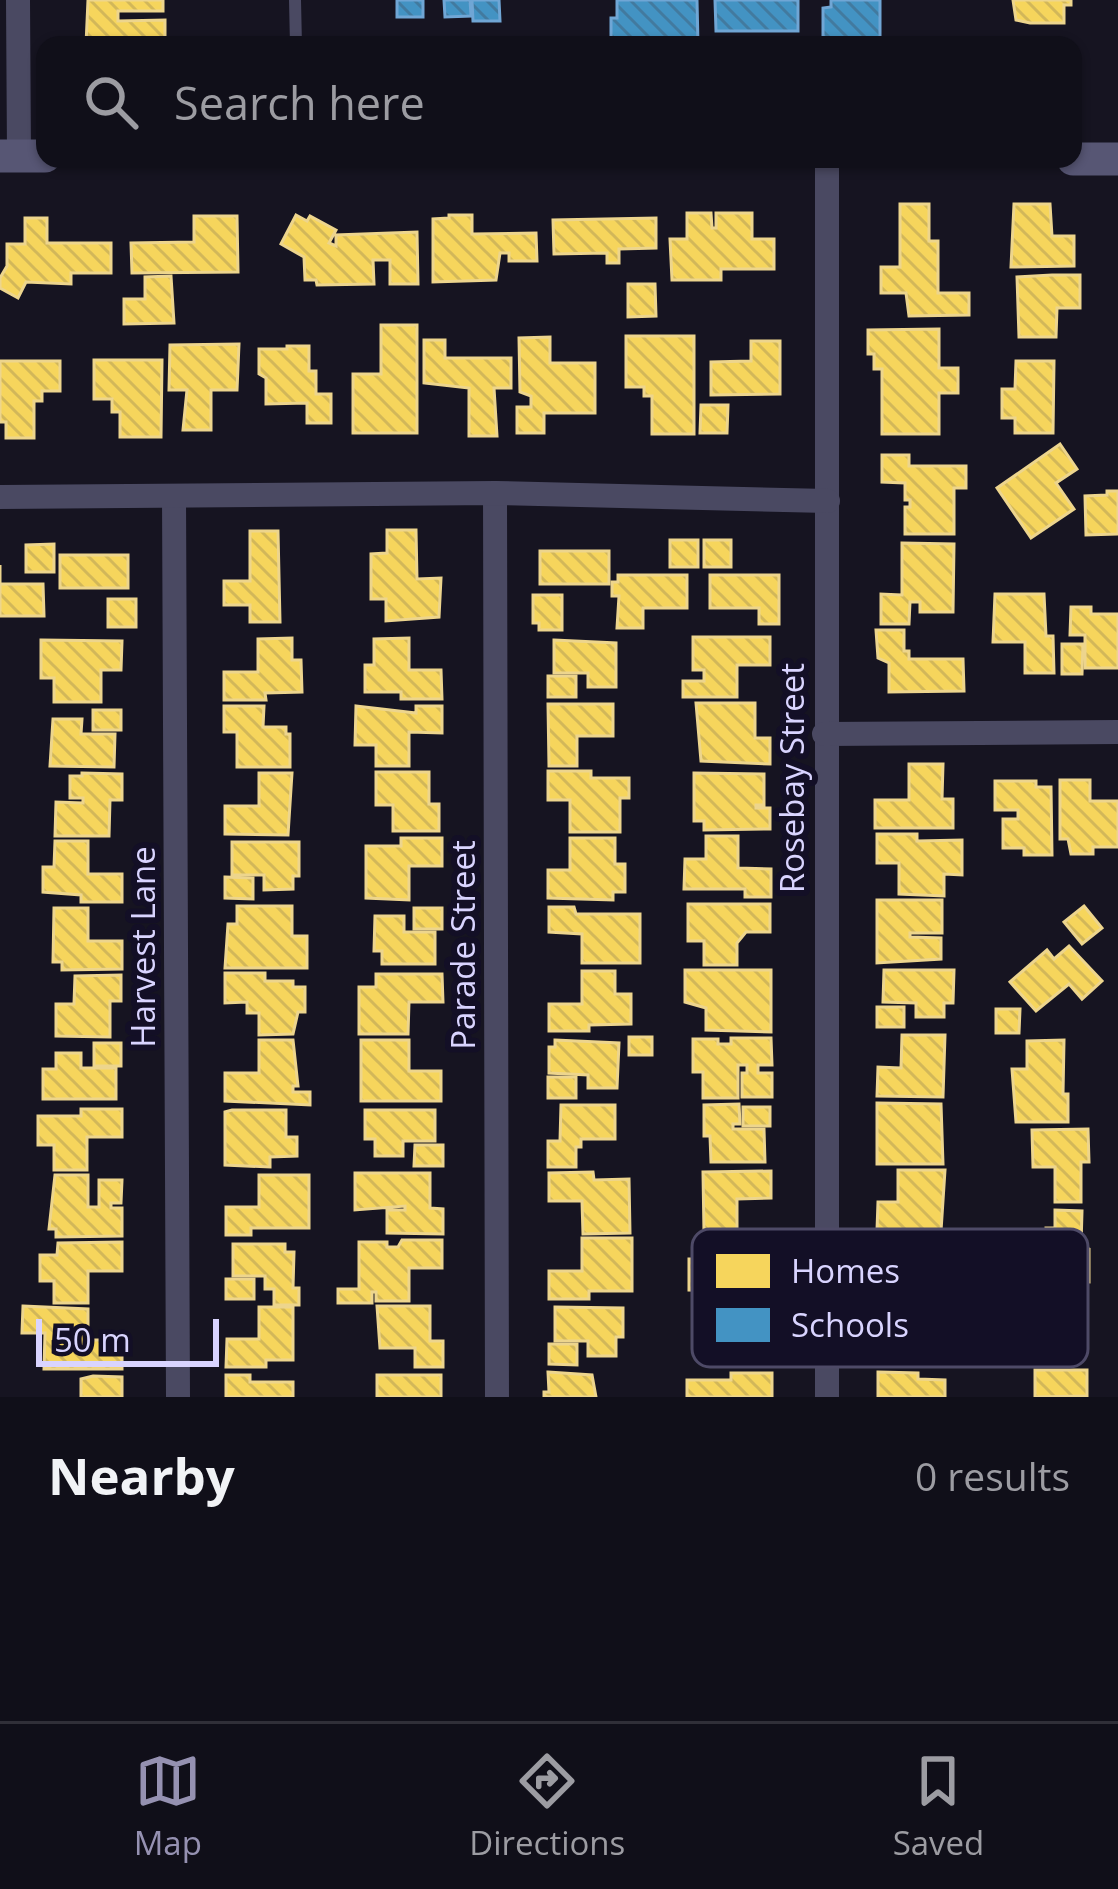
<!DOCTYPE html>
<style>
body{margin:0;font-family:"Open Sans",sans-serif;background:#1e1d26;color:#f1f3f6}
.scale{position:absolute;left:36px;bottom:30px;width:183px;box-sizing:border-box;padding-left:12px;border:6px solid #d9d4ff;border-top:0;font-size:33px;line-height:42px;white-space:nowrap;color:#d9d4ff;-webkit-text-stroke:9px #130f26;paint-order:stroke}
.list{margin:0;padding:0;list-style:none}
h2{display:flex;justify-content:space-between;align-items:center;height:156px;margin:0;padding:0 48px;font-size:51px}
h2 small{font-size:39px;font-weight:400;color:#9c9ca2}
.icon{flex:none;width:66px;height:66px;fill:none;stroke:currentColor;stroke-width:2;stroke-linecap:round;stroke-linejoin:round}
.map{position:relative;flex:none;width:1118px;height:1397px;overflow:hidden}
.search{position:absolute;background:#100f19;box-shadow:0 3px 9px #0004;left:36px;right:36px;top:36px;height:132px;display:flex;align-items:center;gap:30px;box-sizing:border-box;padding:0 42px;border-radius:24px;color:#9c9ca2;font-size:45px}
.sheet{height:324px;background:#100f19}
nav{display:flex;justify-content:space-around;align-items:center;box-sizing:border-box;height:168px;border-top:3px solid #302f38;background:#100f19;font-size:33px;color:#9c9ca2}
nav a{display:grid;justify-items:center;gap:6px}
nav .on{color:#9591b1}
.map>svg:first-child{display:block}
</style>
<div class="map">
<svg width="1118" height="1397" viewBox="0 0 1118 1397">
<defs>
<pattern id="homes-back-hatch" width="6" height="6" patternUnits="userSpaceOnUse" patternTransform="scale(3)"><rect width="6" height="6" fill="#f6d55c"/><path d="M-1 5l2 2M0 0l6 6M5-1l2 2" fill="none" stroke="#d2b759"/></pattern>
<pattern id="schools-back-hatch" width="6" height="6" patternUnits="userSpaceOnUse" patternTransform="scale(3)"><rect width="6" height="6" fill="#4393c3"/><path d="M-1 5l2 2M0 0l6 6M5-1l2 2" fill="none" stroke="#427a9f"/></pattern>
</defs>
<rect width="100%" height="100%" fill="#161421"/>
<g fill="url(#homes-back-hatch)" stroke="#edd58d" stroke-width="3">
<path d="M88,0H163V11H118V21L165,20V45H86Z"/>
<path d="M1013,0H1071V5H1064V23H1030L1016,20Z"/>
<path d="M900,204H929V241H938V293H969V315L909,316L906,293H881V267H900Z"/>
<path d="M1014,204H1050L1052,236H1074V266L1011,267Z"/>
<path d="M687,213H711L712,228H716V213H752V239H774V269H721V280H672L670,239H687Z"/>
<path d="M296,215L307,221L310,216L336,230L329,243L336,246V235L417,232L418,284H390V260H373L374,284L317,285L316,280H305L304,257L281,244Z"/>
<path d="M449,215H472V234L536,233L537,261H509V253H500L496,280L433,282V219L449,218Z"/>
<path d="M194,216H237L238,272L132,273L131,243L194,242Z"/>
<path d="M25,218H47V243H111V273H71V284L26,282L18,298L0,288V278L7,266V244H25Z"/>
<path d="M656,218V248L619,249V263H607V253L554,254L553,220Z"/>
<path d="M1052,275H1080V308H1057L1056,337H1019L1017,277Z"/>
<path d="M171,276L174,323L124,324V299H145V277Z"/>
<path d="M628,284H655L656,316L628,317Z"/>
<path d="M381,325H417V433H353V374H381Z"/>
<path d="M939,329V368H958V393H939V434H882V369H874V354H868V330Z"/>
<path d="M626,336H694V434H652V396H644V387H626Z"/>
<path d="M550,337V363H595V413H544V433H517V407H531V396L520,392L519,338Z"/>
<path d="M424,340H445V358H511V388H494L497,436H469V388L424,383Z"/>
<path d="M751,341H780V394L711,395V362L751,361Z"/>
<path d="M239,344L237,390H211V430H183L187,390H169L170,345Z"/>
<path d="M287,346H309V371H316V394H331V423H307V403L266,404V378L259,374V349H287Z"/>
<path d="M94,360H162L161,437H120V412H112V399H94Z"/>
<path d="M0,361H60V391H42V401H34V438H6V422H0Z"/>
<path d="M1016,361H1054L1053,433H1015V418H1002V389H1015Z"/>
<path d="M701,405H728L727,433H700Z"/>
<path d="M1060,444L1077,469L1056,483L1074,509L1031,538L997,488Z"/>
<path d="M882,455H909V466H966V488H954V534H905V507H910V500H905V483L882,482Z"/>
<path d="M1107,491H1118V534L1086,535L1085,496L1107,495Z"/>
<path d="M387,530H416L417,579L441,578L439,617L386,621V599H371V554L387,553Z"/>
<path d="M250,531H278L280,622H250V605H224V581H250Z"/>
<rect x="670" y="540" width="28" height="27"/>
<rect x="704" y="540" width="27" height="27"/>
<path d="M902,543L954,544L953,612H920V602H910L909,624H881V594L902,595Z"/>
<path d="M54,544V572H26V545Z"/>
<rect x="540" y="551" width="69" height="33"/>
<rect x="60" y="555" width="68" height="33"/>
<path d="M0,565V584H43L44,616H0Z"/>
<path d="M618,575H687V608H643V628H617L619,596H612V582H618Z"/>
<path d="M710,575H779V624H759V608H710Z"/>
<path d="M995,594H1044L1046,636H1053L1054,673H1025V642H993Z"/>
<path d="M533,595H562V630H539V623H533Z"/>
<rect x="108" y="599" width="28" height="28"/>
<path d="M1071,607H1091V614H1118V668H1085V635H1070Z"/>
<path d="M876,630H904V651H909V659H963L964,691L889,692V663L878,658Z"/>
<path d="M693,637H770V665H737V697H683V681H704V670H693Z"/>
<path d="M292,638V660H301L302,692L265,693L266,700H224V672H258V639Z"/>
<path d="M409,638V670H441L442,699H401V692H365V665H374V639Z"/>
<path d="M41,640L122,641L121,670H101V702H54V678H41Z"/>
<path d="M554,640L616,643V687H588V673H554Z"/>
<path d="M1062,644H1083L1082,674H1062Z"/>
<rect x="548" y="676" width="28" height="21"/>
<path d="M696,703H755V738H770V764L701,761Z"/>
<path d="M548,704H613V736H577V766H549Z"/>
<path d="M224,706H264L263,727H286V734H290V767H237V732H224Z"/>
<path d="M356,706L416,713V706H442V733L409,732V766H376V745H355Z"/>
<rect x="93" y="710" width="28" height="20"/>
<path d="M53,719H82L81,734H115L114,767L50,766Z"/>
<path d="M909,764H943L942,799H953V828H875V800H909Z"/>
<path d="M548,771H591V778H629V798H620V832H570V800H548Z"/>
<path d="M376,772H429V804H439V831H393V805H376Z"/>
<path d="M82,773L122,774V800H110L109,836H55L56,802L83,803V798H70V776H82Z"/>
<path d="M259,773H292L288,835L225,834V806H259Z"/>
<path d="M694,773L764,774V805H756V808H770V829L704,830V821H694Z"/>
<path d="M1060,780H1090V801H1118V847H1093V854H1071L1068,839H1060Z"/>
<path d="M995,781H1036V787H1051L1052,855H1024V848H1003V819H1018V810H995Z"/>
<path d="M877,834H917V841L962,840V875L944,874V896L899,894V863H877Z"/>
<path d="M706,836H738V868L771,869V897H745V889H684L685,859H706Z"/>
<path d="M401,838H442V866H409V900L366,898V846H401Z"/>
<path d="M570,838H615V864H625V892H613V900L548,898V870H570Z"/>
<path d="M55,841H88V874H122V902H81V895L43,892V867H54Z"/>
<path d="M232,842H299V876H293V889L264,890V875H232Z"/>
<path d="M225,877L253,878V899L225,898Z"/>
<path d="M877,900H942V933H910V937L941,938V959L877,963Z"/>
<path d="M688,904H770V932H746L737,943V965H704V941H688Z"/>
<path d="M237,906H292V936H307V968H225L228,924H237Z"/>
<path d="M1084,906L1102,928L1082,944L1064,922Z"/>
<path d="M549,907H574L576,914H640V963H582V934L549,932Z"/>
<path d="M54,908H88V941H122V969L62,970V962H53Z"/>
<rect x="414" y="908" width="28" height="21"/>
<path d="M375,916H404V932H435V964H382V951H374Z"/>
<path d="M1069,946L1102,981L1082,999L1069,984L1036,1011L1010,982L1047,950L1054,959Z"/>
<path d="M685,970H771V1032L706,1030V1008L685,1002Z"/>
<path d="M884,970H954L953,1003H944V1017H916V1003L883,1002Z"/>
<path d="M582,971H615V994H631V1024L589,1025V1031H549V1004H582Z"/>
<path d="M225,973H265V981H293V987H305V1012H298L293,1034L259,1035V1013H247V1002L225,1003Z"/>
<path d="M376,974H442L443,1002H409L408,1034H359V987H376Z"/>
<path d="M121,975V1001H110V1037L56,1036V1004H74L75,976Z"/>
<rect x="877" y="1007" width="27" height="20"/>
<path d="M996,1009H1020L1019,1033H996Z"/>
<path d="M902,1035H945L943,1097L877,1096L878,1067L901,1068Z"/>
<rect x="629" y="1037" width="23" height="18"/>
<path d="M731,1038H771L772,1065H758V1073H772V1097H742V1073H747V1065H738V1098H703V1072H693V1039H718V1044H731Z"/>
<path d="M259,1040H293L298,1086H293V1092H310V1105L225,1101V1073H259Z"/>
<path d="M361,1040H409V1071H441V1101H361Z"/>
<path d="M555,1040L619,1043L617,1088H588V1075L549,1073V1047H555Z"/>
<path d="M1064,1040L1063,1094H1068V1122H1016L1012,1069H1027V1041Z"/>
<rect x="94" y="1043" width="27" height="23"/>
<path d="M56,1053H81V1068H116V1099H43V1069H56Z"/>
<rect x="548" y="1077" width="28" height="21"/>
<path d="M877,1103L941,1104L943,1164H877Z"/>
<path d="M739,1104L740,1124H733V1129H764L765,1162H711L710,1136H704V1105Z"/>
<path d="M561,1105H615V1139H581V1147H576V1167H548V1141H560Z"/>
<rect x="743" y="1107" width="27" height="19"/>
<path d="M81,1109H122V1137H87V1170H54V1145H38V1116H81Z"/>
<path d="M232,1110H286V1137H297V1156L270,1157V1167L225,1165V1112Z"/>
<path d="M365,1110H435V1141H403V1156H375V1139H365Z"/>
<path d="M1088,1129L1089,1162H1081V1202H1055V1167H1033L1032,1130Z"/>
<path d="M415,1145H443V1166H414Z"/>
<path d="M898,1170H945L941,1231L877,1230L878,1202H898Z"/>
<path d="M771,1171V1198L737,1199V1232L704,1233L703,1172Z"/>
<path d="M593,1172L594,1180L629,1179L630,1233L583,1234L582,1201H549V1173Z"/>
<path d="M355,1173H430V1208L443,1209V1234L387,1233V1210H405V1206L355,1210Z"/>
<path d="M55,1175H88V1207H99V1180H122L121,1203H111V1208H122V1236L56,1237V1229H49Z"/>
<path d="M259,1175H309V1228H251V1235H226V1207H259Z"/>
<path d="M1055,1210L1082,1211L1081,1246L1089,1249V1282L1056,1280V1262H1049L1046,1252V1228H1055Z"/>
<path d="M582,1238H632V1291H589V1299H549V1271H582Z"/>
<path d="M701,1239H737V1264H742V1271H771V1298H731V1291L689,1290V1259H701Z"/>
<path d="M402,1240H442V1268H409V1301H376V1292H372V1303H338V1289H359V1242H387V1247H398Z"/>
<path d="M122,1242V1271H88V1303H54V1281H40V1255H57L58,1243Z"/>
<path d="M233,1244H285V1252H294L293,1288H299V1305H274V1289H265V1276H233Z"/>
<rect x="226" y="1279" width="28" height="20"/>
<path d="M23,1306L88,1309V1340H122V1369H44L45,1333H22Z"/>
<path d="M377,1306H430V1341H443V1367H415V1348H380Z"/>
<path d="M259,1307H293V1360H266V1367H226L227,1339H259Z"/>
<path d="M555,1307L623,1308V1337H616V1356H588V1341H555Z"/>
<path d="M549,1344H577V1365L549,1364Z"/>
<path d="M1035,1370H1087V1396L1035,1397Z"/>
<path d="M548,1372L592,1375L596,1397H544V1392H549Z"/>
<path d="M878,1372L918,1373V1379L945,1380V1397H878Z"/>
<path d="M731,1373H772V1397H687V1380H731Z"/>
<path d="M226,1375H250V1382H293V1397H226Z"/>
<rect x="377" y="1375" width="64" height="22"/>
<path d="M93,1376L122,1377V1397H81V1379Z"/>
</g>
<g fill="url(#schools-back-hatch)" stroke="#70a6d5" stroke-width="3">
<rect x="397" y="0" width="26" height="17"/>
<path d="M444,0H470L471,16L445,17Z"/>
<path d="M472,0H499L500,21H473Z"/>
<path d="M617,0H697L698,45H611V18H617Z"/>
<path d="M715,0H798V31H716Z"/>
<path d="M831,0H880V45H823V8L831,7Z"/>
</g>
<g fill="none" stroke-linecap="round" stroke-linejoin="round">
<path stroke="#4a4962" stroke-width="12" d="M295,0L296,45"/>
<g stroke="#4a4962" stroke-width="24">
<path d="M18,0L19,156"/>
<path d="M827,159V1397"/>
<path d="M495,493L497,1397"/>
<path d="M174,496L178,1397"/>
<path d="M0,497L495,493L828,501"/>
<path d="M824,734L1118,732"/>
</g>
<g stroke="#575674" stroke-width="33">
<path d="M0,156H45"/>
<path d="M1073,159H1118"/>
</g>
</g>
<g text-anchor="middle" stroke-width="12" stroke-linejoin="round" paint-order="stroke">
<g font-size="33" fill="#d9d4ff" stroke="#130f26">
<text transform="translate(792 778) rotate(-90)" y="12">Rosebay Street</text>
<text transform="translate(463 945) rotate(-90)" y="12">Parade Street</text>
<text transform="translate(143 947) rotate(-90)" y="12">Harvest Lane</text>
</g>
</g>
<rect x="692" y="1229" width="396" height="138" rx="18" fill="#130f26" stroke="#4e4a67" stroke-width="3"/>
<rect x="716" y="1254" width="54" height="34" fill="#f6d55c"/>
<rect x="716" y="1308" width="54" height="34" fill="#4393c3"/>
<g font-size="33" fill="#d9d4ff">
<text x="791" y="1283">Homes</text>
<text x="791" y="1337">Schools</text>
</g>
</svg>
<div class="scale">50 m</div>
<div class="search"><svg class="icon" aria-label="search" viewBox="0 0 24 24"><circle cx="10" cy="10" r="6"/><path d="M15 15l6 6"/></svg>Search here</div>
</div>
<section class="sheet">
<h2>Nearby<small>0 results</small></h2>
<ul class="list">
</ul>
</section>
<nav>
<a class="on"><svg class="icon" aria-label="map" viewBox="0 0 24 24"><path d="M3 6l6-2 6 2 6-2v14l-6 2-6-2-6 2zM9 4v14M15 6v14"/></svg>Map</a>
<a><svg class="icon" aria-label="directions" viewBox="0 0 24 24"><path d="M12 3l9 9-9 9-9-9zM9 14v-3h6M13 9l2 2-2 2"/></svg>Directions</a>
<a><svg class="icon" aria-label="saved" viewBox="0 0 24 24"><path d="M7 4h10v16l-5-4-5 4z"/></svg>Saved</a>
</nav>
